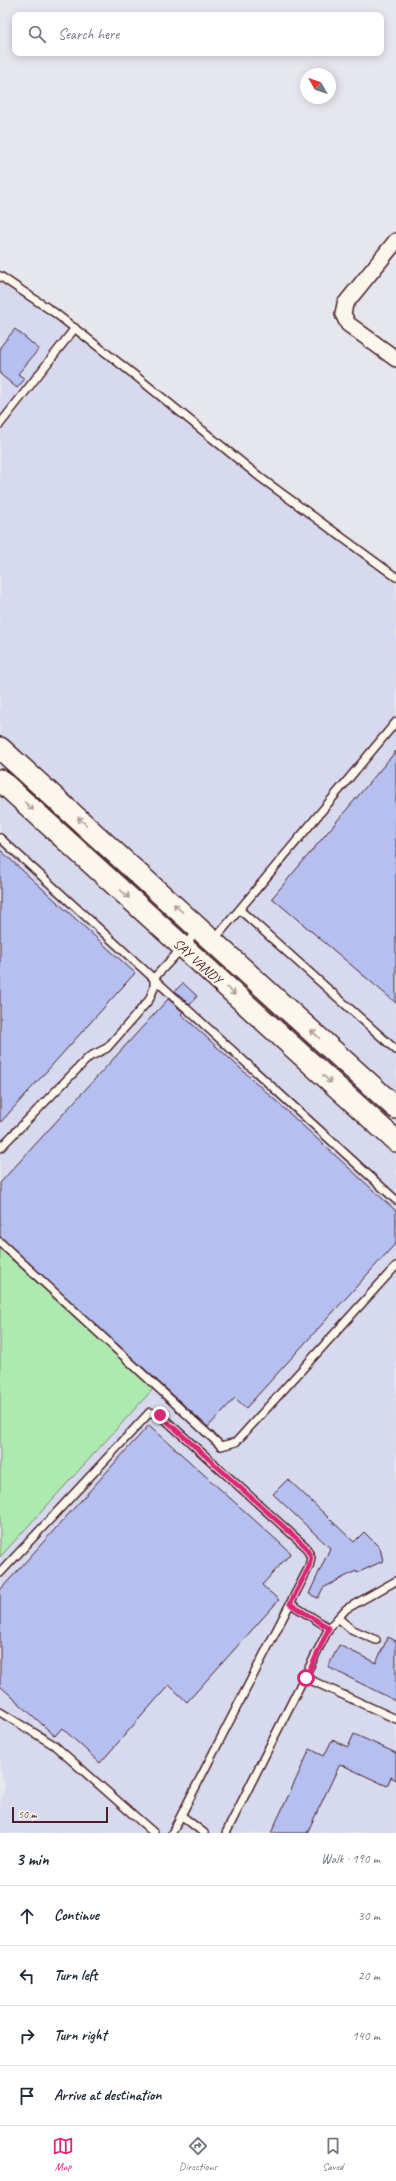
<!DOCTYPE html>
<meta charset="utf-8">
<style>
body{margin:0;font-family:Caveat,sans-serif;background:#f6f6f7;color:#1f2937}
.compass{position:absolute;left:300px;top:68px;width:36px;height:36px;border-radius:50%;background:#fff;box-shadow:0 2px 10px #0003;rotate:310deg}
.scale{position:absolute;left:12px;bottom:10px;width:96px;box-sizing:border-box;padding-left:4px;border:2px solid #4a1f2b;border-top:0;font-size:11px;line-height:14px;white-space:nowrap;color:#4a1f2b;-webkit-text-stroke:3px #fbf7ec;paint-order:stroke}
.stop{position:absolute;width:12px;height:12px;margin:-9px;border:3px solid #db2777;border-radius:50%;background:#fff}
.stop.end{background:#db2777;border-color:#fff;box-shadow:0 1px 4px #0008}
.list{margin:0;padding:0;list-style:none}
h2{display:flex;justify-content:space-between;align-items:center;height:52px;margin:0;padding:0 16px;font-size:17px}
h2 small{font-size:13px;font-weight:400;color:#747a83}
.list li{display:grid;grid-template-columns:26px 1fr auto;gap:12px;align-items:center;box-sizing:border-box;height:60px;padding:0 16px;border-top:1px solid #e0e1e3}
.list b{display:block;font-size:15px;white-space:nowrap}
.list em{font-size:13px;font-style:normal;color:#747a83}
.icon{flex:none;width:22px;height:22px;fill:none;stroke:currentColor;stroke-width:2;stroke-linecap:round;stroke-linejoin:round}
.map{position:relative;flex:none;width:396px;height:1833px;overflow:hidden}
.search{position:absolute;background:#fff;box-shadow:0 2px 10px #0003;left:12px;right:12px;top:12px;height:44px;display:flex;align-items:center;gap:10px;box-sizing:border-box;padding:0 14px;border-radius:8px;color:#747a83;font-size:15px}
.sheet{height:292px;background:#fff}
nav{display:flex;justify-content:space-around;align-items:center;box-sizing:border-box;height:56px;border-top:1px solid #e0e1e3;background:#fff;font-size:11px;color:#747a83}
nav a{display:grid;justify-items:center;gap:2px}
nav .on{color:#db2777}
.map>svg:first-child{display:block}
</style>
<div class="map">
<svg width="396" height="1833" viewBox="0 0 396 1833">
<rect width="100%" height="100%" fill="#e6e6ed"/>
<filter id="ink" filterUnits="userSpaceOnUse"><feTurbulence type="fractalNoise" baseFrequency=".025" numOctaves="2"/><feDisplacementMap in="SourceGraphic" scale="8" xChannelSelector="R" yChannelSelector="G"/><feConvolveMatrix kernelMatrix="1 2 1 2 8 2 1 2 1" color-interpolation-filters="sRGB"/></filter>
<g filter="url(#ink)">
<path fill="#d7daee" d="M0,273L396,580V1833H0V1806L5,1785L0,1770Z"/>
<path fill="#adeab0" stroke="#7c846e" d="M0,1249L153,1389L0,1557Z"/>
<g fill="#b5bff0" stroke="#4a1f2b">
<path d="M15,329L39,349L18,374L25,379L17,388L0,374V347Z"/>
<path d="M396,751V1003L272,898Z"/>
<path d="M0,850L135,973L0,1123Z"/>
<path d="M183,983L197,996L190,1005L175,991Z"/>
<path d="M168,999L183,1012L181,1014L396,1211V1243L246,1408L235,1398L208,1427L0,1237V1183Z"/>
<path d="M149,1425L291,1553L262,1585L279,1600L187,1702L169,1685L100,1763L62,1728L55,1736L0,1686V1590Z"/>
<path d="M288,1479L354,1542L364,1532L380,1548L383,1561L357,1573L356,1571L323,1588L318,1598L309,1594L330,1548L273,1494Z"/>
<path d="M388,1637L396,1641V1701L328,1667L339,1645L376,1663Z"/>
<path d="M354,1734L396,1753V1780L391,1777L387,1786L340,1764L307,1833H271L310,1749L324,1756L332,1740L348,1747Z"/>
</g>
<g fill="none" stroke-linecap="round" stroke-linejoin="round">
<g stroke="#4a1f2b" stroke-width="10">
<g id="lane">
<path d="M0,276L55,313L137,377L261,478L396,577"/>
<path d="M0,424L75,328"/>
<path d="M0,838L396,1200"/>
<path d="M240,910L396,1050"/>
<path d="M214,940L396,722"/>
<path d="M0,1148L89,1057L107,1048L149,1000L154,988V978L199,930"/>
<path d="M0,1242L221,1446L236,1442L396,1266"/>
<path d="M0,1573L150,1412L160,1415L305,1546L311,1557L309,1567L172,1833"/>
<path d="M291,1604L329,1628"/>
<path d="M338,1618L351,1629L376,1640"/>
<path d="M306,1678L396,1719"/>
<path d="M0,1712L54,1745L154,1833"/>
<path d="M182,1816L204,1833"/>
<path d="M226,1833L329,1628L346,1609L396,1581"/>
</g>
</g>
<g stroke="#4a1f2b" stroke-width="18">
<path id="street" d="M396,241L345,304L343,314L348,324L396,359"/>
</g>
<g stroke="#4a1f2b" stroke-width="24">
<g id="secondary">
<path d="M0,748L396,1108"/>
<path d="M0,780L396,1141"/>
</g>
</g>
<use href="#lane" stroke="#fbf7ec" stroke-width="7"/>
<use href="#street" stroke="#fbf7ec" stroke-width="15"/>
<use href="#secondary" stroke="#fbf7ec" stroke-width="21"/>
</g>
<defs><path id="oneway-shaft" d="M-6 0H5M1.5-3L5.5 0L1.5 3" fill="none" stroke-width="1.6" stroke-linecap="round" stroke-linejoin="round"/></defs>
<g stroke="#ab9695">
<use href="#oneway-shaft" transform="translate(29 806) rotate(42)"/>
<use href="#oneway-shaft" transform="translate(82 821) rotate(-138)"/>
<use href="#oneway-shaft" transform="translate(125 894) rotate(42)"/>
<use href="#oneway-shaft" transform="translate(178 908) rotate(-138)"/>
<use href="#oneway-shaft" transform="translate(231 991) rotate(42)"/>
<use href="#oneway-shaft" transform="translate(315 1034) rotate(-137)"/>
<use href="#oneway-shaft" transform="translate(327 1079) rotate(42)"/>
</g>
</g>
<g fill="none" stroke-linecap="round" stroke-linejoin="round" filter="url(#ink)">
<path stroke="#db2777" stroke-width="5" d="M160,1415L305,1546L311,1557L309,1567L290,1604L329,1628L306,1678"/>
</g>
<g text-anchor="middle" stroke-width="3" stroke-linejoin="round" paint-order="stroke">
<g font-size="14" fill="#4a1f2b" stroke="#fbf7ec">
<text transform="translate(198 961) rotate(42)" y="5">SAY VANDY</text>
</g>
</g>
</svg>
<svg class="compass" viewBox="-18 -18 36 36"><path d="M0-13l5 13h-10z" fill="#e53935"/><path d="M0 13l5-13h-10z" fill="#747a83"/></svg>
<div class="scale">50 m</div>
<div class="stop" style="left:306px;top:1678px"></div>
<div class="stop end" style="left:160px;top:1415px"></div>
<div class="search"><svg class="icon" aria-label="search" viewBox="0 0 24 24"><circle cx="10" cy="10" r="6"/><path d="M15 15l6 6"/></svg>Search here</div>
</div>
<section class="sheet">
<h2>3 min<small>Walk · 190 m</small></h2>
<ul class="list">
<li><svg class="icon" aria-label="ahead" viewBox="0 0 24 24"><path d="M12 20V5M6 11l6-6 6 6"/></svg><div><b>Continue</b></div><em>30 m</em></li>
<li><svg class="icon" aria-label="left" viewBox="0 0 24 24"><path d="M17 20v-9H6M10 6l-5 5 5 5"/></svg><div><b>Turn left</b></div><em>20 m</em></li>
<li><svg class="icon" aria-label="right" viewBox="0 0 24 24"><path d="M7 20v-9h11M14 6l5 5-5 5"/></svg><div><b>Turn right</b></div><em>140 m</em></li>
<li><svg class="icon" aria-label="arrive" viewBox="0 0 24 24"><path d="M6 21V4h12l-3 4 3 4H6"/></svg><div><b>Arrive at destination</b></div></li>
</ul>
</section>
<nav>
<a class="on"><svg class="icon" aria-label="map" viewBox="0 0 24 24"><path d="M3 6l6-2 6 2 6-2v14l-6 2-6-2-6 2zM9 4v14M15 6v14"/></svg>Map</a>
<a><svg class="icon" aria-label="directions" viewBox="0 0 24 24"><path d="M12 3l9 9-9 9-9-9zM9 14v-3h6M13 9l2 2-2 2"/></svg>Directions</a>
<a><svg class="icon" aria-label="saved" viewBox="0 0 24 24"><path d="M7 4h10v16l-5-4-5 4z"/></svg>Saved</a>
</nav>
